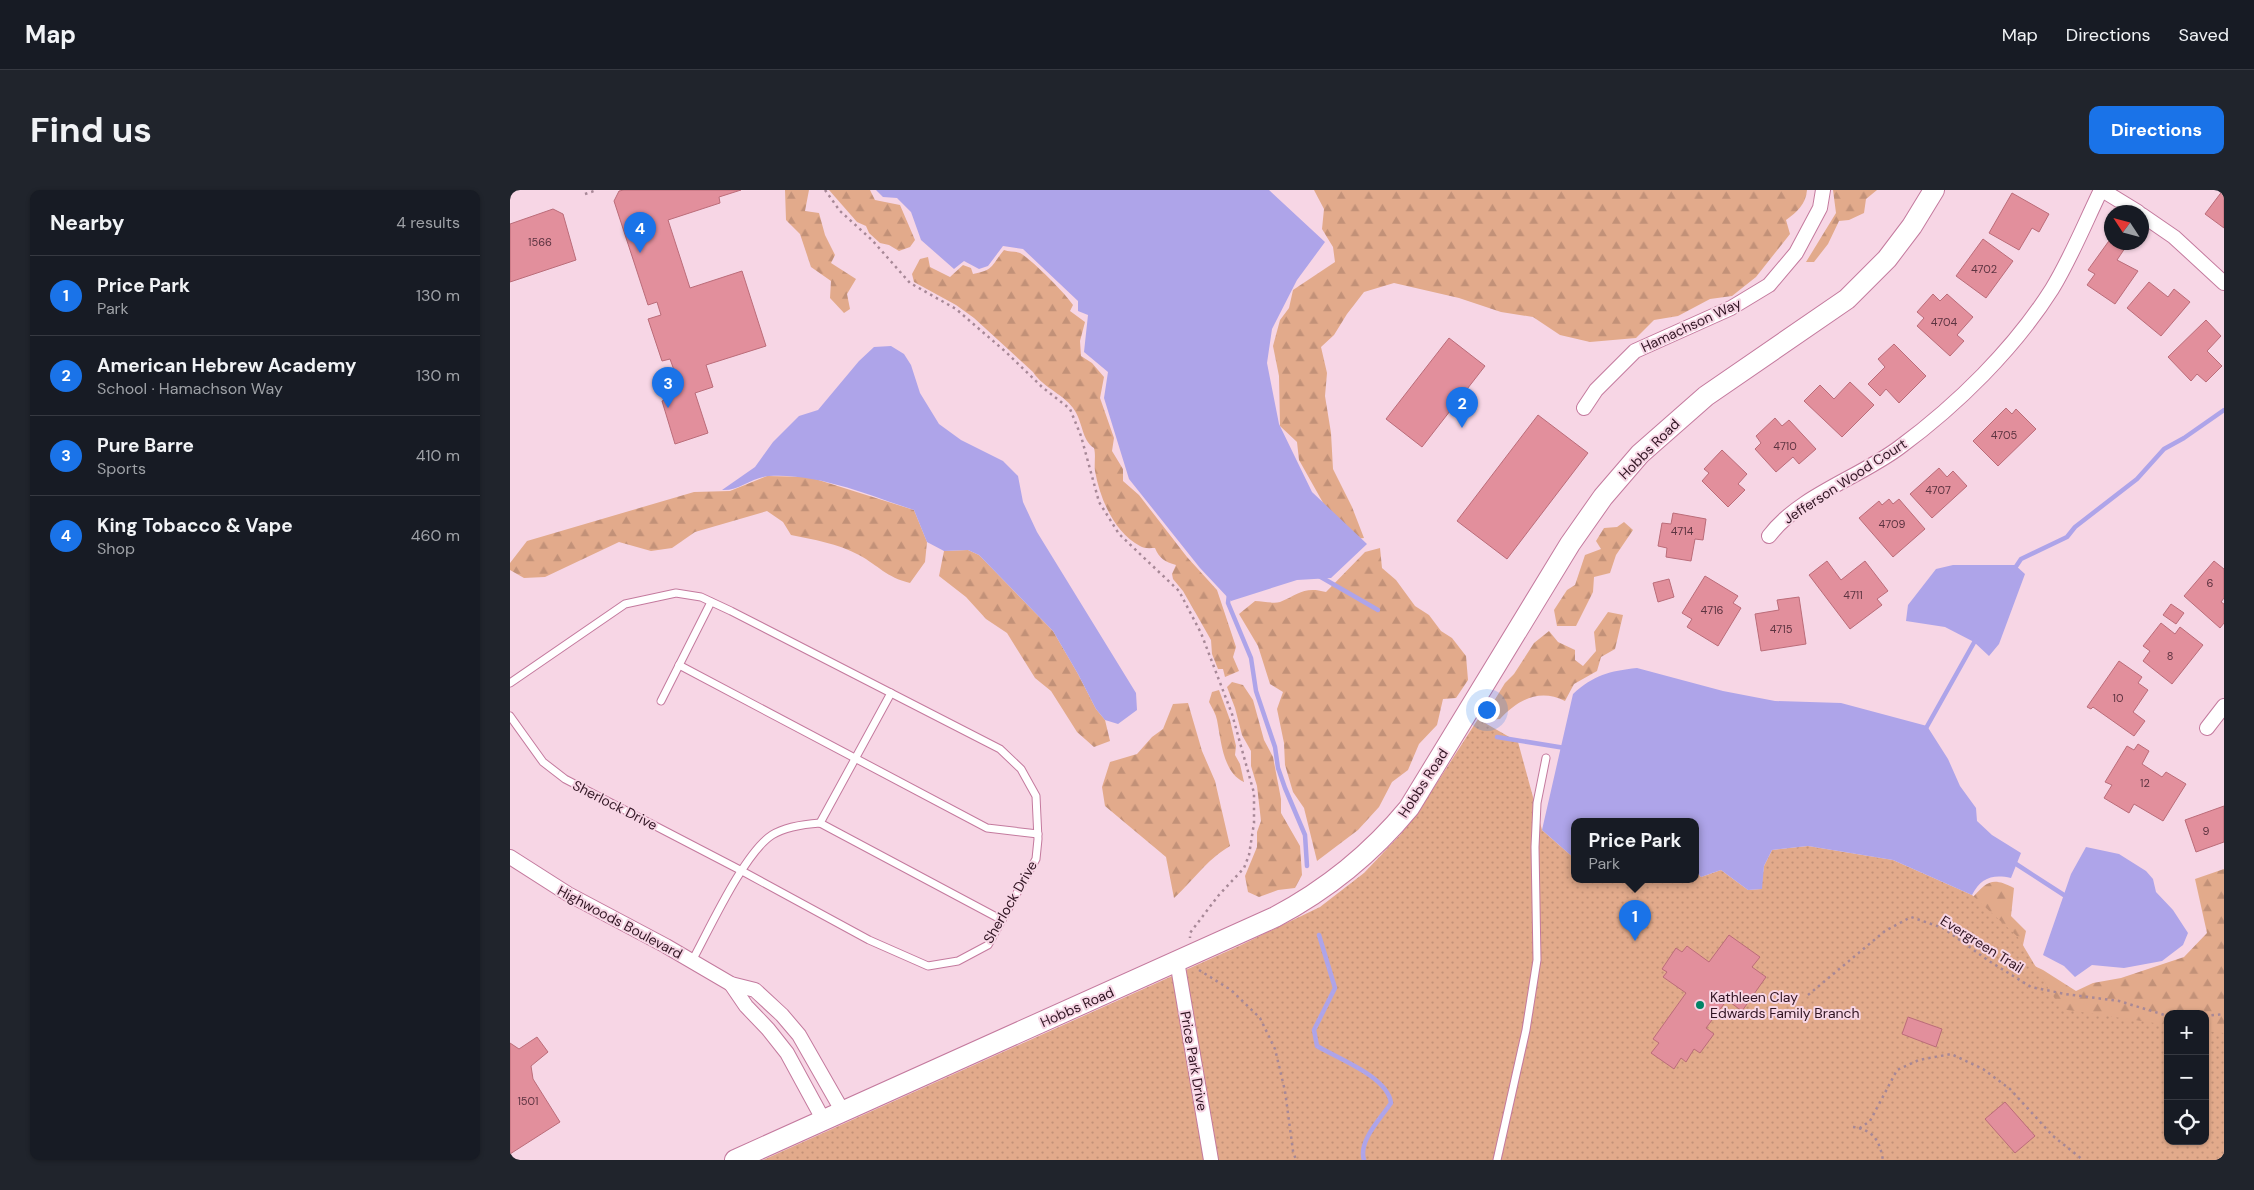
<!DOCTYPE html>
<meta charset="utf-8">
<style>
body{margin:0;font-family:"DM Sans",sans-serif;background:#20242c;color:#f1f3f6}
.controls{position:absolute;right:15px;bottom:15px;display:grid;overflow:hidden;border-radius:10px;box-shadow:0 1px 4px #0004}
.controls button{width:45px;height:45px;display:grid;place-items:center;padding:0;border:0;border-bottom:1px solid #363941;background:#171b24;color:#f1f3f6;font:25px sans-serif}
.compass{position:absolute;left:1594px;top:15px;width:45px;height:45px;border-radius:50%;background:#171b24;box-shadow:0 1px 4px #0004;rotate:306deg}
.you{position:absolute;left:976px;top:519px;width:18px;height:18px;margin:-12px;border:4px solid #fff;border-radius:50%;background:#1a73e8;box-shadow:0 0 0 8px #1a73e833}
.badge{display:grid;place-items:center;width:32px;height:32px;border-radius:50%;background:#1a73e8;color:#fff;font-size:16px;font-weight:700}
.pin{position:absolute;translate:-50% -41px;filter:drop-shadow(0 1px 2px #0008)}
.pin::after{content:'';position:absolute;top:26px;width:18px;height:15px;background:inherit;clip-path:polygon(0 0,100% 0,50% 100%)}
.popup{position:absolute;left:1061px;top:628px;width:128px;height:65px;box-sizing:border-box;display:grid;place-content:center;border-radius:10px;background:#171b24;filter:drop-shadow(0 1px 4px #0005);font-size:16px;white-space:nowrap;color:#9ea1a6}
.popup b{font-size:19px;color:#f1f3f6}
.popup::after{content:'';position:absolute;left:50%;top:100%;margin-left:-10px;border:10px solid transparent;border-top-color:#171b24}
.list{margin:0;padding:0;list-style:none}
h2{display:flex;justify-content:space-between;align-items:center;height:65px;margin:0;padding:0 20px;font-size:21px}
h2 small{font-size:16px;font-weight:400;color:#9ea1a6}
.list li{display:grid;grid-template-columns:32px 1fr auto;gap:15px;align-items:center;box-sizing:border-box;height:80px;padding:0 20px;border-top:1px solid #363941}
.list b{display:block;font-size:19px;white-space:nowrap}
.list p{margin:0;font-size:16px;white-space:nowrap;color:#9ea1a6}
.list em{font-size:16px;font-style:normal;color:#9ea1a6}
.icon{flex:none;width:28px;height:28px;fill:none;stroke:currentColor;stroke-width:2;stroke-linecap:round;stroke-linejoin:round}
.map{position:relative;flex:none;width:1714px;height:970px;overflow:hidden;border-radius:10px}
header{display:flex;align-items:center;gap:30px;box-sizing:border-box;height:70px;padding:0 25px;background:#171b24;border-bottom:1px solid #363941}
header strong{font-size:24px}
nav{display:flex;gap:28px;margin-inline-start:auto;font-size:18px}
.intro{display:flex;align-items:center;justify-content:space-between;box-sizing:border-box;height:120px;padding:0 30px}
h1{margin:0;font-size:35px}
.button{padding:12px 22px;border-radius:10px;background:#1a73e8;color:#fff;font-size:18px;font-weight:700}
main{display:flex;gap:30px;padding:0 30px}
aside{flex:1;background:#171b24;border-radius:10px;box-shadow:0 1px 4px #0004}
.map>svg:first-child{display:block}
</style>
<header>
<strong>Map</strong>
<nav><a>Map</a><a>Directions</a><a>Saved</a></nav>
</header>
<div class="intro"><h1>Find us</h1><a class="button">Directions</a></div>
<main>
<aside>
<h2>Nearby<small>4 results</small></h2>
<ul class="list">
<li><span class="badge">1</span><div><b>Price Park</b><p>Park</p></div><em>130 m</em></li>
<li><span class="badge">2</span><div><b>American Hebrew Academy</b><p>School · Hamachson Way</p></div><em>130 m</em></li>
<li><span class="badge">3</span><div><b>Pure Barre</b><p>Sports</p></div><em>410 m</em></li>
<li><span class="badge">4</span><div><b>King Tobacco &amp; Vape</b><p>Shop</p></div><em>460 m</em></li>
</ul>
</aside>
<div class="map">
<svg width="1714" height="970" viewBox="0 0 1714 970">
<defs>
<pattern id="forest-firs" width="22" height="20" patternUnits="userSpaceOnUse" patternTransform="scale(1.25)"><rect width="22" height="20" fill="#e2aa8b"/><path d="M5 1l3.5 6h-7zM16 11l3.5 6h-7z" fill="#c29178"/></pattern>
<pattern id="park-dots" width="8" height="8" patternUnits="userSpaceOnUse" patternTransform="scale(1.25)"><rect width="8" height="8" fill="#e2aa8b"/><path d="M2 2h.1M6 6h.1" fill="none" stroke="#c29178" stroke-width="1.8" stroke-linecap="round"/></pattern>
</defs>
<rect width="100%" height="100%" fill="#f7d6e5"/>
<g fill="url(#forest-firs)" fill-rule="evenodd">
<path d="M275,0H299L295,21L309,23L315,45L325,65L321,73L346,89L337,104L340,119L334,123L320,108L321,91L301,77L290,44L276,30Z"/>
<path d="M319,0H360L365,10L390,15L405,50L400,57L389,61L379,55L370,53L359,43L356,36L347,32Z"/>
<path d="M804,0H1297C1296,14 1287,22 1276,30L1280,44L1246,87L1222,106L1200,109L1168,126L1144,130L1126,148L1080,152L1050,145L1023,127L991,122L949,108L884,93L854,102L837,124L824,145L811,157L817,183L815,206L821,243L823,279L842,317L854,348L834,350L789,270L787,252L770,236L769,186L763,156L770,130L779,118L783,100L825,72L823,57L812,39L814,19Z"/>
<path d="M1323,0H1367L1356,9L1354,23L1339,30L1329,31L1318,54L1304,72H1296L1326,23Z"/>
<path d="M494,60C499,62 506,61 510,63C520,68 557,105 563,115L560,121L575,132L570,151L571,166L582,173L594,187L590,208L604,248L602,261L613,279V291L629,305L677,367L707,400L726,457L723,467L729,481L715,487L713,479H708L702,464L701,450L673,401L663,389L662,384L666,375C655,372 649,368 645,358C641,358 634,359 630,356C604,342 590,309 585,281C584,273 586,266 584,258C572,250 573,234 565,221C556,205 533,198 523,182L464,128L446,115L404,92L402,84L410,69L418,67L420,77L440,87L453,75L461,78L463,84C485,80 481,75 494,60Z"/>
<path d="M257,286L299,287L404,320L417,352L415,372L400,393C376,387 369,376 349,365C327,353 304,350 281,345L273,332L257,321L185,342L162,358L141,361L109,352L35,387L14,388L0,380V373L17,351L184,302L220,301Z"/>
<path d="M1114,332L1123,340L1106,365L1100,383L1084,387L1083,402L1066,436H1047L1044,420L1057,400L1065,395L1075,365L1091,359L1086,351L1094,338L1107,337Z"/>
<path d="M870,358L872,378L886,390L905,416L919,425L931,441L942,448L956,466L958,490L946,508L933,509L927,535L909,554L898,580L882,592L869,617L848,640L807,671L794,618L783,602L775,575L774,553L767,519L773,502L760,494L748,456L729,424L745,411C753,411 763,414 770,412C789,404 794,396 816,402L855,362Z"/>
<path d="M458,360L469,365L543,441L568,484L586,519L595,530L600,551L584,557L567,542L541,501L525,488L497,443L476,429L456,407L429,386L434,361Z"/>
<path d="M1098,422L1113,425L1105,459L1091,467L1087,481L1064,494L1055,511C1029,498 1008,510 990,529L978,530L976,524L995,493L1004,484L1024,453L1039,441L1048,452L1065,460V470L1073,476L1086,461L1084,442Z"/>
<path d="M722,492L733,495L743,510L754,550L763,567L771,609V623L790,656L792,685L785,698L768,700L749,707L738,702L735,686L747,657V642L751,631L747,596L741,576V561L732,545L725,518L717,497Z"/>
<path d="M709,500L720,530L726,556L725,565L730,574L734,592C713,583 711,550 707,530C706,524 702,518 699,512L702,502Z"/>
<path d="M678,513L692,561L705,591L720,656C694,672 685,689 664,708L656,667L595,616L592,597L600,572L627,564L642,547L653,539L663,514Z"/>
<path d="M1714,679V970H1580L1308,721L1236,708L1461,709C1477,692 1481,686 1504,698L1501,726L1516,741L1513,755L1516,772L1533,780L1566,801L1583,793L1611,788L1674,767L1697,743L1685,689ZM1658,824H1695V951H1658Z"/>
</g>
<path fill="url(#park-dots)" d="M968,529L1008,552L1032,640L1065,669V690H1185V680L1191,687L1211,680L1238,700L1251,699L1254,676L1262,660L1298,656L1383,670L1462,705L1508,747L1551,819L1658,835V951H1695V841L1714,843V970H253L729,756L810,717L854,683L890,645L907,624Z"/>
<g fill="#aea4e9">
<path d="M366,0H759L815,52L787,90L762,139L757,173L769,234L802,302L857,354L821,388L787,390L721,411L690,378L619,289L594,208L598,182L574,162L578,125L568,121V111L513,59L493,56L478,76L469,79L454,71L444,79L411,50L401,22L387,8L373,7Z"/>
<path d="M381,156L394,164L401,175L410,203L429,234L451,250L493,271L508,286L513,312L527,342L626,503L627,520L608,534L595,530L586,519L568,484L543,441L469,365L458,360L434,361L417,352L404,320C358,305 308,283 259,286C242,287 229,301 212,300L245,277L263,252L289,226L308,220L349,171L364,157Z"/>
<path d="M1443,375H1505L1515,384L1489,454L1479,466L1464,452L1435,437L1396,431L1398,415L1426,379Z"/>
<path d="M1127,478L1213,501L1265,511L1331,513L1417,536L1438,569L1450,596L1466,618L1467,631L1482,645L1511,663L1501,688C1482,684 1471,688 1462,705L1383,670L1298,656L1262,660L1254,676L1252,699L1238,700L1211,680L1191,687L1185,680V632H1065V669L1032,640L1063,504C1084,485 1099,481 1127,478Z"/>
<path d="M1576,657L1609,664L1636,681L1643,689L1646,702L1663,720L1678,743L1673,755L1652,771L1614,778L1582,775L1565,787L1554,776L1533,765L1561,684Z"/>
</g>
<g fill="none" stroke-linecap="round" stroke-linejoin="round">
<g stroke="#aea4e9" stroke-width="4.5">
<path d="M1503,381L1511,369L1557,347L1565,337L1627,289L1654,259L1674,248L1714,220"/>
<path d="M809,386L868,420"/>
<path d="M719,404L718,413L741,468L746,501L765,557L768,578L775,598L795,645L797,676"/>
<path d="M1415,540L1466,449"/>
<path d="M987,547L1055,558"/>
<path d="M1503,672L1557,707"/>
<path d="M809,745L825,798L804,840L807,856C829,869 878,887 881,913C871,928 848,951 854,970"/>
</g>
</g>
<g fill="#e28f9c" stroke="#bb6c79">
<path d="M114,0H231L209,7L210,13L158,30L180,98L232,81L256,156L196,175L203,197L185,203L198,243L165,254L152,211L165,206L158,182L164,180L160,169L152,171L138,129L151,125L147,112L138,115L104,11L109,1Z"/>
<path d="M1713,0H1714V38L1695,24Z"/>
<path d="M1502,3L1539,24L1529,42L1522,38L1509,60L1479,43Z"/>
<path d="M43,19L53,24L66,70L0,92V34Z"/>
<path d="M1601,48L1602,52H1607L1615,58L1607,70L1628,81L1605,114L1577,95L1585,84L1578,80Z"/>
<path d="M1473,49L1503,71L1476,108L1446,86Z"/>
<path d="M1639,92L1658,107L1664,99L1680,112L1651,146L1617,118Z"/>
<path d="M1423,104L1430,111L1437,104L1463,127L1447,145L1454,151L1440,166L1407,136L1414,128L1407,122Z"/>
<path d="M1696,130L1711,146L1697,161L1712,176L1696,192L1687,184L1681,191L1658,167Z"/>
<path d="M939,148L975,176L912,257L876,229Z"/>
<path d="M1384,154L1416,186L1389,213L1376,199L1370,206L1358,194L1375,177L1368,169Z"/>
<path d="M1340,192L1364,215L1332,247L1294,211L1310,195L1324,209Z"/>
<path d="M1496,218L1502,224L1506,219L1526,239L1488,276L1463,251Z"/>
<path d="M1028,225L1078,263L997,369L947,331Z"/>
<path d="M1265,228L1272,236L1279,230L1306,259L1289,274L1283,267L1266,282L1245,259L1251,253L1246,246Z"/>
<path d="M1212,260L1237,284L1228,294L1235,300L1218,317L1192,291L1199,283L1194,279Z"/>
<path d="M1429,278L1437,287L1443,281L1457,296L1422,328L1400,304Z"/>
<path d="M1379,309L1383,314L1389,309L1415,339L1383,367L1349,328L1369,311L1372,315Z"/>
<path d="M1163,323L1196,329L1193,350L1185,349L1181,371L1156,367L1157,358L1148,356L1152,333L1161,334Z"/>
<path d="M1317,371L1331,390L1355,371L1378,401L1367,409L1372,415L1340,439L1299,385Z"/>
<path d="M1704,371L1714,379V408L1711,412L1714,414V433L1710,438L1674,406Z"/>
<path d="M1195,386L1228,406L1223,413L1231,418L1208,456L1177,437L1182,429L1172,423Z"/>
<path d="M1159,389L1164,407L1148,412L1143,393Z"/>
<path d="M1289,407L1296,454L1251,461L1245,424L1269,420L1267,410Z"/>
<path d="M1661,414L1674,423L1666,434L1653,425Z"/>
<path d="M1651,433L1665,444L1670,437L1693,455L1662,494L1633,471L1640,461L1633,456Z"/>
<path d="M1609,471L1632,487L1628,493L1638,500L1623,522L1635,531L1624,546L1583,517L1581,519L1577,517Z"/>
<path d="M1628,554L1639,561L1632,574L1652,587L1656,582L1676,594L1653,631L1624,614L1619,623L1594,608L1602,595L1595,592L1617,556L1624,560Z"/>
<path d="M1714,616V652L1686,662L1675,630Z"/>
<path d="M1219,745L1250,767L1242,777L1256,787L1232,821L1217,810L1196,838L1204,844L1190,863L1184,859L1176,872L1171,868L1164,879L1141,863L1149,853L1143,849L1176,803L1153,787L1157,782L1152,779L1166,758L1172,762L1177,756L1199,772Z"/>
<path d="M1398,827L1432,839L1426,857L1392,844Z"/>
<path d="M27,847L38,862L21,876L23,889L50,932L0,964V853L9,859Z"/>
<path d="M1495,912L1525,946L1505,963L1475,929Z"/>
</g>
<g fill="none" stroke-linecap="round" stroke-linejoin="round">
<g stroke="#c47a9e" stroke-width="9">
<g id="lane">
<path d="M169,475L477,638L528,644"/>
<path d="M0,493L115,414L166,403L191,407L221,421L490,559L511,579L526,606L528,649L526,669L478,755L448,771L418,776L359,750L232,681L55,589L33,572L0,526"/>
<path d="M151,511L201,412"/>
<path d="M310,633L381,503"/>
<path d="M182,771C199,740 234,663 262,645C275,637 296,634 310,633L492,730"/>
<path d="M987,970L1016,840L1027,770L1025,657L1027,613L1036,568"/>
</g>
</g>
<g stroke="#c47a9e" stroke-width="16">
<g id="street">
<path d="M1592,0L1628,22"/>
<path d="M1632,25L1664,47L1714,93"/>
<path d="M1074,218L1086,200L1125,161L1221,118L1259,95L1286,63L1310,18L1313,0"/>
<path d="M1259,346C1290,305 1349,288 1390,257C1447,215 1504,159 1542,99C1561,68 1575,33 1591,0"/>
<path d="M1697,538L1714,516"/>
<path d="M0,667L58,704L156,756L221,794L245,800L272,825L289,845L333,922"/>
<path d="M667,771L701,970"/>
<path d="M221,794L236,816L258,839L277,863L314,931"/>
</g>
</g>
<g stroke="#c47a9e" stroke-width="22">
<path id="secondary" d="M225,970L765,727C818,699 861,664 899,618L1060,354L1093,307L1130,264L1196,206L1337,109L1377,69L1402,36L1424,0"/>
</g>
<g stroke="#a78897" stroke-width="2.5" stroke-dasharray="2.5 4" stroke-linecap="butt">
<path d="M315,0L330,21L362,50L400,93L446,119L497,163L532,197L560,219L571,246L589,312L609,344L669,401L691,443L722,524L744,603V633L739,665L734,678L708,706L680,743V748"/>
<path d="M75,4L87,0"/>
<path d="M689,780L721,800L750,828L765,859L775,901L783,961L786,970"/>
<path d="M1298,805L1375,741L1401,727L1433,738L1479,771L1521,797L1555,804L1609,811L1658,826"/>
<path d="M1695,826L1714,824"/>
<path d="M1343,937L1350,938L1360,931L1387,880L1409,870L1441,864L1473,879L1500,899L1543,946L1573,970"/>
<path d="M1349,938C1366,943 1370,954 1373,970"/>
</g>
<use href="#lane" stroke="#fff" stroke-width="7"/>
<use href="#street" stroke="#fff" stroke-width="14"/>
<use href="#secondary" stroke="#fff" stroke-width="20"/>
</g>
<circle fill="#018466" stroke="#f7d6e5" stroke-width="2" cx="1190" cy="815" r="5"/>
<g text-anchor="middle" stroke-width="4" stroke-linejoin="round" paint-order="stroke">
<g font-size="11" fill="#5c3340">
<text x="30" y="56">1566</text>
<text x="1474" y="83">4702</text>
<text x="1434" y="136">4704</text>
<text x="1494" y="249">4705</text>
<text x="1275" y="260">4710</text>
<text x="1428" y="304">4707</text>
<text x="1382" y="338">4709</text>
<text x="1172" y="345">4714</text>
<text x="1700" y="397">6</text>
<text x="1343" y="409">4711</text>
<text x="1202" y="424">4716</text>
<text x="1271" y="443">4715</text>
<text x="1660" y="470">8</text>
<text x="1608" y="512">10</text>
<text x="1635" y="597">12</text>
<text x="1696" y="645">9</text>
<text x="18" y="915">1501</text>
</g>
<g font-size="14" fill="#301422" stroke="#f7d6e5">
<text transform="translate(1181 135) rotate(-25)" y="5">Hamachson Way</text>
<text transform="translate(1139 259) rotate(-45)" y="5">Hobbs Road</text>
<text transform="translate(1335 291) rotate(-33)" y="5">Jefferson Wood Court</text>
<text transform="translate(913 593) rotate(-57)" y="5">Hobbs Road</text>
<text transform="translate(105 615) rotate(27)" y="5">Sherlock Drive</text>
<text transform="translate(500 712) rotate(-60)" y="5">Sherlock Drive</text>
<text transform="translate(110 732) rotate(28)" y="5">Highwoods Boulevard</text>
<text transform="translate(1472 754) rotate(32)" y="5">Evergreen Trail</text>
<text transform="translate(567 817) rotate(-24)" y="5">Hobbs Road</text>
<text transform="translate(684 871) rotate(80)" y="5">Price Park Drive</text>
</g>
<g font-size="14" fill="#301422" stroke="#f7d6e5" text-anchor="start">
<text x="1200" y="812">Kathleen Clay<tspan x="1200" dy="16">Edwards Family Branch</tspan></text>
</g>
</g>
</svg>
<div class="controls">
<button>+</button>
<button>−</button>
<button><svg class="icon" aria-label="locate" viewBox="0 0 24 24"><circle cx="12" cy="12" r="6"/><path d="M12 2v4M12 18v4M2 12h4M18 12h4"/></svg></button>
</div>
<svg class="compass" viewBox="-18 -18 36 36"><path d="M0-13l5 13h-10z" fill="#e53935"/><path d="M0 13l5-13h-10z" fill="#9ea1a6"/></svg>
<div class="you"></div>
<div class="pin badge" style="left:1125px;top:751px">1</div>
<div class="popup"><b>Price Park</b>Park</div>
<div class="pin badge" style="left:952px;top:238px">2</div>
<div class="pin badge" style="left:158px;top:218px">3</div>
<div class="pin badge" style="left:130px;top:63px">4</div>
</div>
</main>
